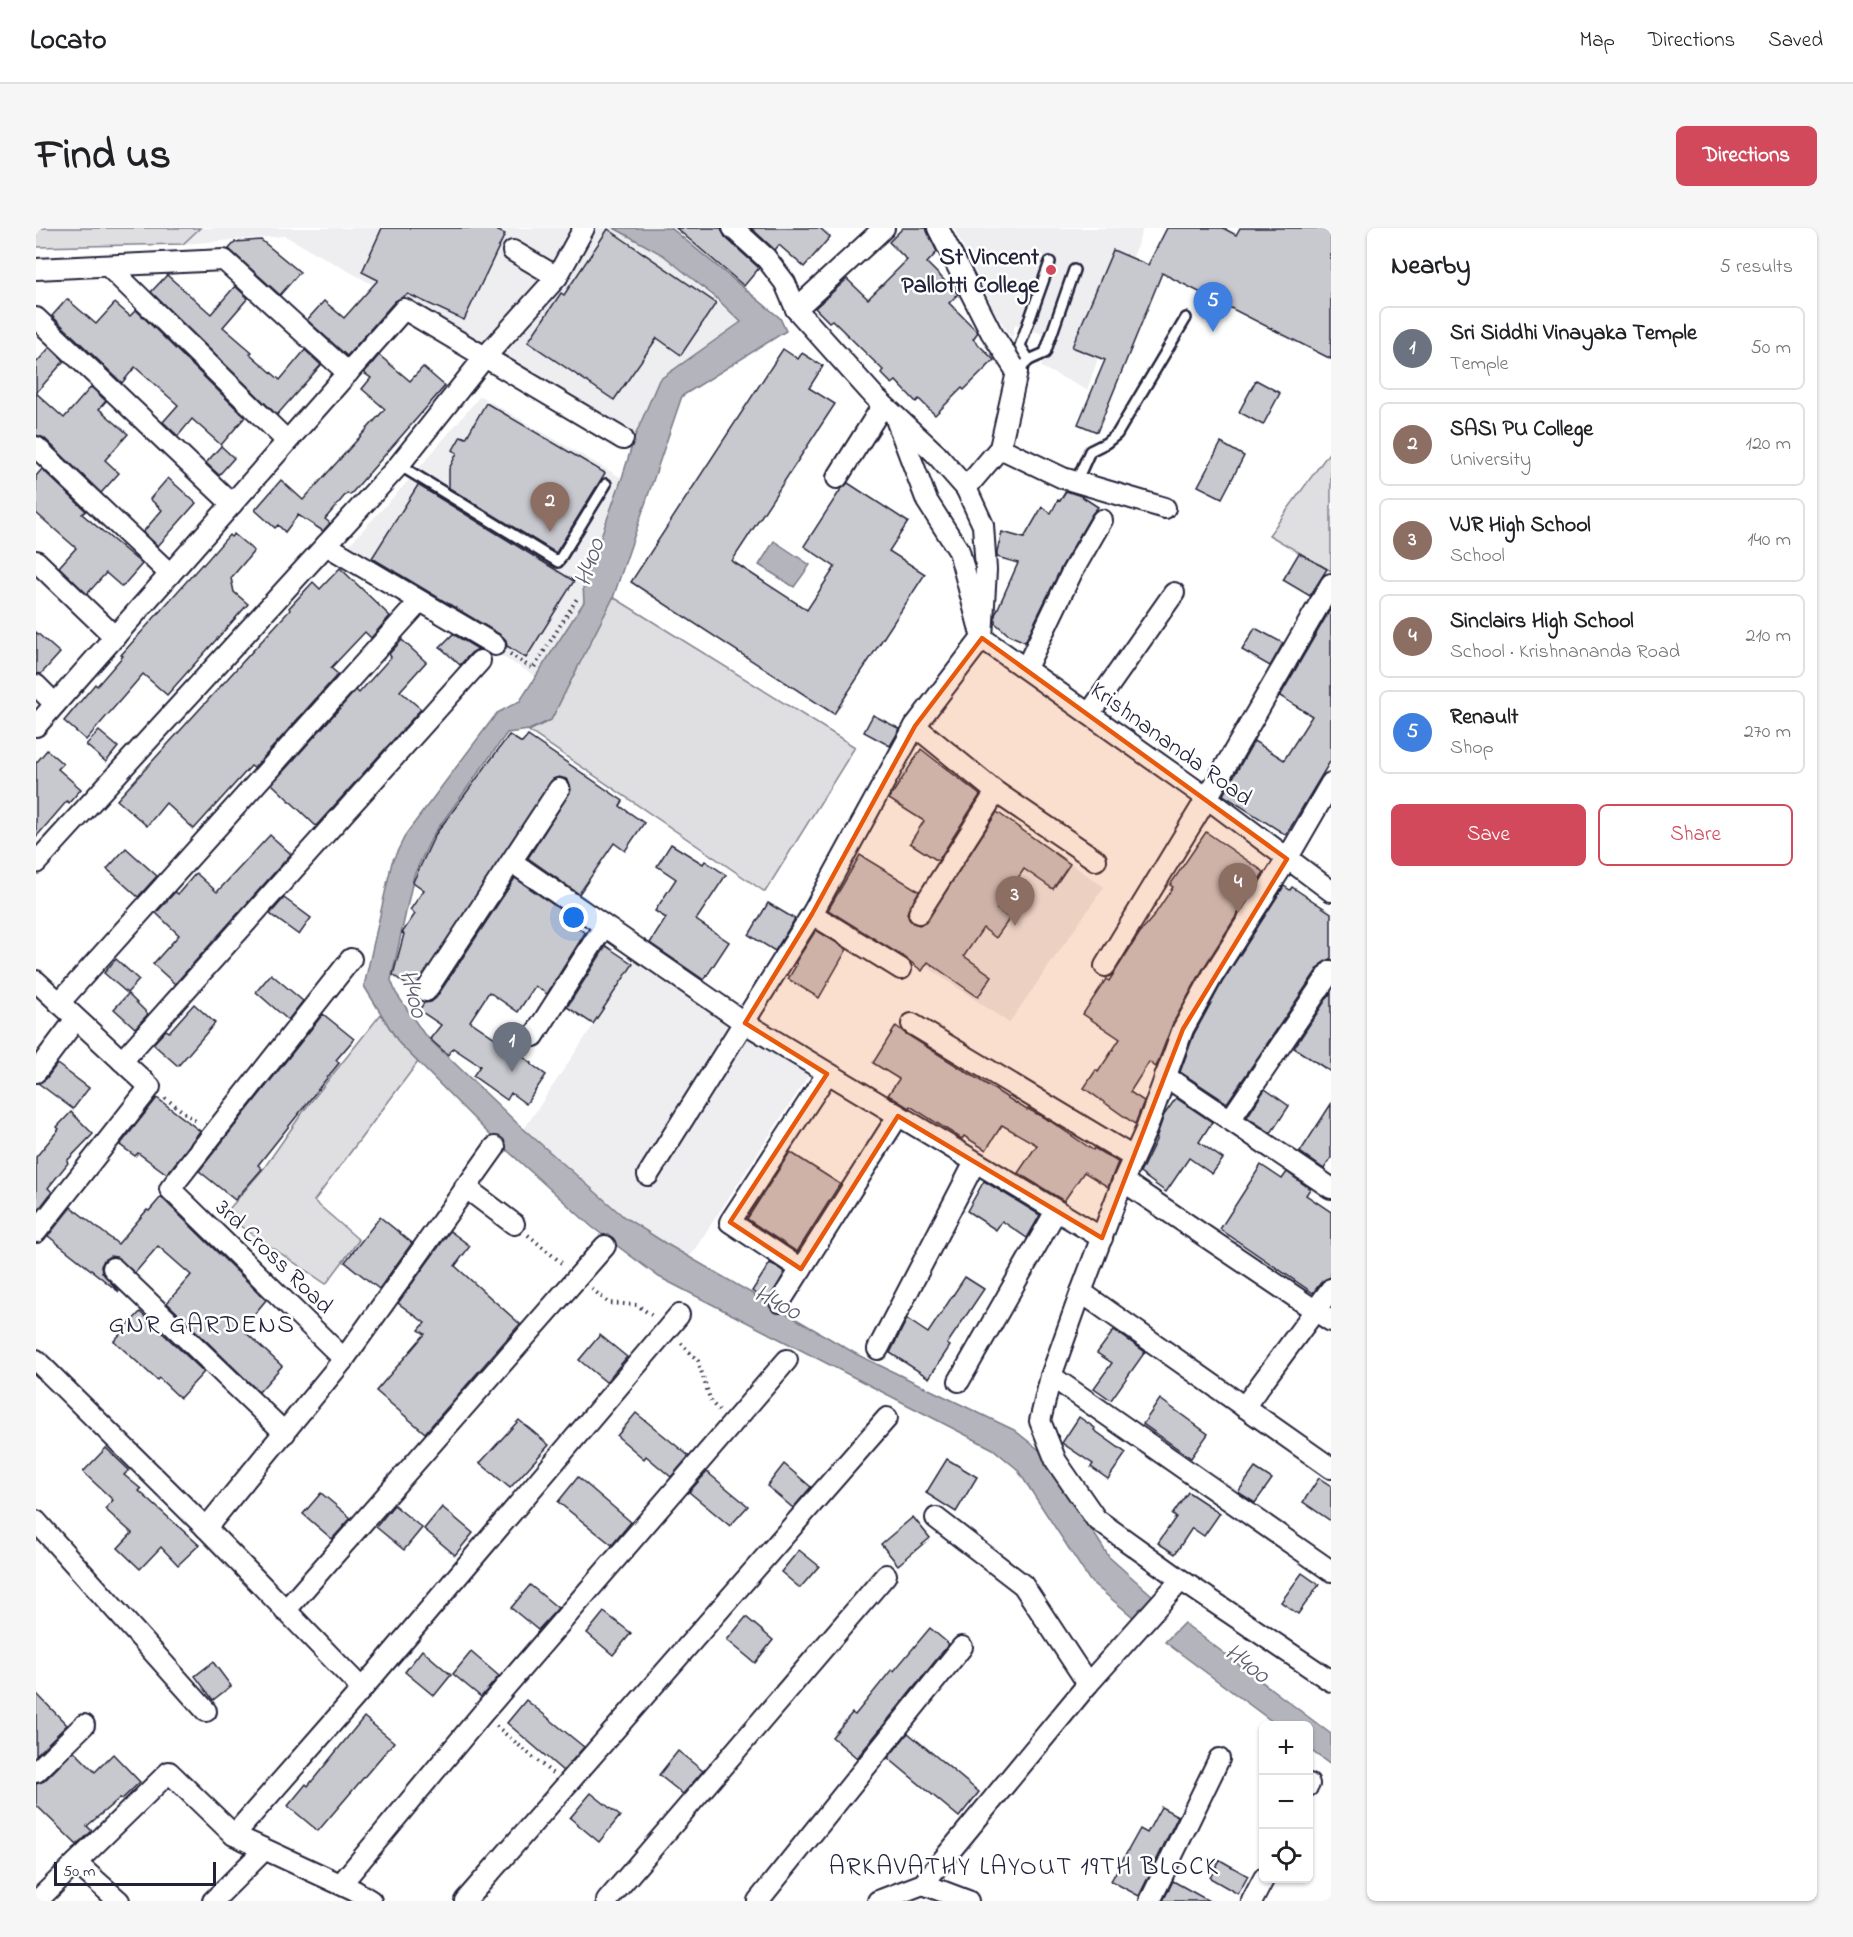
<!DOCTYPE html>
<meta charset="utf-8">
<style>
body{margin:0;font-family:"Indie Flower",sans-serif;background:#f6f6f6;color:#202124}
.controls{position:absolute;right:18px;bottom:18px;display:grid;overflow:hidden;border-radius:9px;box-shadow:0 2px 4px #0004}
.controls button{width:54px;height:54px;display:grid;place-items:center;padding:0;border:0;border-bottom:2px solid #e0e0e0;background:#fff;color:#202124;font:30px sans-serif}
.scale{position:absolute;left:18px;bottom:15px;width:162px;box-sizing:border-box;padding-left:6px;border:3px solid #22223b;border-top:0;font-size:16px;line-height:21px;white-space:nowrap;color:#22223b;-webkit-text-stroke:4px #fff;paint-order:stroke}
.you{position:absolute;left:538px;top:690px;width:21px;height:21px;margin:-15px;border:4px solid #fff;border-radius:50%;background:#1a73e8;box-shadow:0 0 0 9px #1a73e833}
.badge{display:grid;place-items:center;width:39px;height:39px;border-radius:50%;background:#d1495b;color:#fff;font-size:20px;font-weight:700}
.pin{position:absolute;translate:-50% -50px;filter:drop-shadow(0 2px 3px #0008)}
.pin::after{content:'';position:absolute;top:32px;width:21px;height:18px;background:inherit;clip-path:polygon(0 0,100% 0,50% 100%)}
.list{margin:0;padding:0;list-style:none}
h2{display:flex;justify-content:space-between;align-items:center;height:78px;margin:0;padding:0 24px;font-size:26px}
h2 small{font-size:20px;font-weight:400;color:#757577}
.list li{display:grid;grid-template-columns:39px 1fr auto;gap:18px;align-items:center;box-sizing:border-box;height:84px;margin:0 12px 12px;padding:0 12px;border:2px solid #e0e0e0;border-radius:9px}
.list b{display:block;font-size:22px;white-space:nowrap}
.list p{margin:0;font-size:20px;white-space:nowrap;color:#757577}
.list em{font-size:20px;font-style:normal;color:#757577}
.actions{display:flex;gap:12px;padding:18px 24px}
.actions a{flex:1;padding:14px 0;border:2px solid #d1495b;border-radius:9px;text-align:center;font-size:21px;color:#d1495b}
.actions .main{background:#d1495b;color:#fff}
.icon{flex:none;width:33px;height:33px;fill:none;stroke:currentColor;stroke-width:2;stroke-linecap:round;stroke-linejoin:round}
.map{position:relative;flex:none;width:1295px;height:1673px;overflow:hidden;border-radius:9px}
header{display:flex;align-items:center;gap:36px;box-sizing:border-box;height:84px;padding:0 30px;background:#fff;border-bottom:2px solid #e0e0e0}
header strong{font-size:28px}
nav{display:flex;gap:33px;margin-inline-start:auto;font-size:21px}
.intro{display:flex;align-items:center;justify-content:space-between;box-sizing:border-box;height:144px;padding:0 36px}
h1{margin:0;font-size:42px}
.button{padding:15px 27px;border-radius:9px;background:#d1495b;color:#fff;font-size:21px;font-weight:700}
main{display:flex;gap:36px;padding:0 36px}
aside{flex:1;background:#fff;border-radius:9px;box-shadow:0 2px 4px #0004}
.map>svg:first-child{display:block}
</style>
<header>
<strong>Locato</strong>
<nav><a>Map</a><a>Directions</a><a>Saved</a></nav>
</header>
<div class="intro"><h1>Find us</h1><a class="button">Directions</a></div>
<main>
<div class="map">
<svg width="1295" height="1673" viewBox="0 0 1295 1673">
<rect width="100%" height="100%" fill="#fff"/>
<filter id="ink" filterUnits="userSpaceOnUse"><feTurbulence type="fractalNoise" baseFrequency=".0167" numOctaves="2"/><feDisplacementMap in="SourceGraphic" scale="12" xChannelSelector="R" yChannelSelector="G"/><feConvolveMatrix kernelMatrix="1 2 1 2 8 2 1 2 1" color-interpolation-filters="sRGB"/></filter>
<g filter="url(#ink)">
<g fill="#eeeef1">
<path d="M164,0H578L627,27L705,94L623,152L599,208L473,132L249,8L147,16Z"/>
<path d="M918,0H1107L1051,162L1005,139L1014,109L979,96L976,111L959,84Z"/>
<path d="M444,168L586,250L547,358L548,374L501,449L300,331L373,252Z"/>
<path d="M985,601L1068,659L973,795L890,738Z"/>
<path d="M600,733L773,847L653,1030L588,989L488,901Z"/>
</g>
<g fill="#dfdfe2" stroke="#80808e" stroke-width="1.5">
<path d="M0,0H164L147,16L0,19Z"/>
<path d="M1295,222V343L1233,307Z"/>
<path d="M577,369L819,519L729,664L493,503L515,492Z"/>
<path d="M345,786L363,815L382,834L278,973L323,1012L290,1056L188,987L228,940L269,881Z"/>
</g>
<g fill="#b4b4bc" stroke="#7a7a88" stroke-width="1.5">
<path d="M578,0H635L744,90L750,103L646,168L577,370L515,492L493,502L471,505L397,607L378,647L355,752L360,765L388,806L482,896L588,989L629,1015L822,1127L978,1202L1007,1225L1073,1329L1118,1369L1097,1389L1054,1353L981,1241L957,1221L623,1049L556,999L452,905L363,815L328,758L356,634L370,606L461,485L484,473L548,374L547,358L586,250L599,208L623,152L705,94L679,69L627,27Z"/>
<path d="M738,313L774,337L758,359L723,337Z"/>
<path d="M1148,1395L1295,1506V1537L1273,1521L1272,1498L1241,1497L1129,1414Z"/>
</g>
<g fill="#c8c8cf" stroke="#22223b" stroke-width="1.5">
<path d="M346,0H456L469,6L428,92L372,66L359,73L311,128L271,92L288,73L308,90L342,52L326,44Z"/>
<path d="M640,0H685L689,9L723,40L708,58Z"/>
<path d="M715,0H784L794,9L768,39L743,17L739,22Z"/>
<path d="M867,0H890L901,24L891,35L922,66L913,75L942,104L937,111L958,132L928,162L926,160L899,187L883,171L880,174L860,153L856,156L845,145L847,142L796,92L793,94L779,80L811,51L832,71L871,32L853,14Z"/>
<path d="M1131,0H1187L1200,7L1204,0H1295V131L1126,45L1061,204L1042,196L1069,132L1036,119L1077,22L1112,37Z"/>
<path d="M572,1L680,75L645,127L621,110L578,172L492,114L525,65L528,67Z"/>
<path d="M225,12L264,44L244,67L193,21L199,14Z"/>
<path d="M131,47L175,86L199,58L212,70L187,99L216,124L214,126L244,152L269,122L285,137L241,187L115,64Z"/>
<path d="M31,71L60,96L79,75L94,88L100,82L209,189L185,217L156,191L142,208L127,194L142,177L99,139L86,155L16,88Z"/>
<path d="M14,119L28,133L0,165V135Z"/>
<path d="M747,121L762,131L766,125L787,138L773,160L799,176L696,333L771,382L799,339L768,318L805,261L812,255L872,294L853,323L889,346L798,486L595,354Z"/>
<path d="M343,127L374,153L387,139L409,158L314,267L311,265L289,291L294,295L287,303L262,287L249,304L242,297L239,300L219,282L245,252L267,272L349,181L326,161L335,150L328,145Z"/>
<path d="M1220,152L1244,165L1227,197L1203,184Z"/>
<path d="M55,159L70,173L63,181L92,206L69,232L83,245L65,265L8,210L0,207V165L28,190Z"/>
<path d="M450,175L569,245L520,325L413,260V241L421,225L417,222L425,208L430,210Z"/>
<path d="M1185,215L1208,228L1186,270L1162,258Z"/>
<path d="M185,218L198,230L183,247L170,235Z"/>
<path d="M6,241L50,283L46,286L106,336L86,359L70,345L51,366L23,339L40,320L0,285V248Z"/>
<path d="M132,250L160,275L122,318L107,304L126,282L114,271Z"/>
<path d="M382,257L538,353L490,430L471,418L470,412L465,407L336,330Z"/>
<path d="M1030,263L1045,268L1062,279L1056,286L1026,338L989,414L973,407L959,395V387L982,335L961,329V323L966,304L988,310L1006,279L1015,285L1022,272L1024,273Z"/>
<path d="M198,306L218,323L195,350L198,364L212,376L131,467L107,446L50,512L28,493L59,456L61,458L87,428L85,427L166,336L167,337L193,307L195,309Z"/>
<path d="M1263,325L1291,341L1274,368L1247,352Z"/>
<path d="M304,340L354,388L335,410L329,404L295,440L302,446L218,540L215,538L158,601L130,575L111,598L81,572L254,382L253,380L277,354L284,361Z"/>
<path d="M1295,380V532L1250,607L1187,567L1218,513L1248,532L1276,488L1244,468Z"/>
<path d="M1219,400L1247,415L1234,438L1206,422Z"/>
<path d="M0,404L24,425L5,446L0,445Z"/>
<path d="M417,406L442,421L435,425L424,437L404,419Z"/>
<path d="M366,412L390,434L364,463L385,481L280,598L236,556L320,462L323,465L355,429L353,426Z"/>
<path d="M837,487L864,501L854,518L828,504Z"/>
<path d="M63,503L82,519L70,534L50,517Z"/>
<path d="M473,507L486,515L492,508L587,573L584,578L608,595L589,623L578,615L543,666L492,630L535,562L534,556L530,551L523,549L517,551L378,762L357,747L368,706L366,705L379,686L374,682L388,662L377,654L399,607Z"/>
<path d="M885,521L944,567L902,633L874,615L888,593L853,571Z"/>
<path d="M11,522L27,536L22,541L45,561L33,575L31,573L0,609V535Z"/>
<path d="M961,584L1034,636L1017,661L988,641L961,681L974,690L960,710L947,700L928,728L956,748L942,769L892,734L886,743L871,731L792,682L824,627L883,663L871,685L873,691L877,695L883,697L889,695Z"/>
<path d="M1170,604L1228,644L1167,741L1137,795L1120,839L1113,834L1094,864L1108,873L1099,896L1048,860L1060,842L1062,844L1084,811L1047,786L1070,751L1073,753L1105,703L1117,689L1137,659L1134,657Z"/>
<path d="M234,607L255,626L139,756L117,736L143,707L120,685L139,664L142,666L160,645L181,664Z"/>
<path d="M635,616L667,636L669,633L690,647L660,692L693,714L668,752L614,715L630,690L619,683L640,651L621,638Z"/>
<path d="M90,620L121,648L102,669L71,641Z"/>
<path d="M479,650L529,685L527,688L549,705L511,766L499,758L482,784L453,764L434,793L496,835L495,836L510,847L490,876L475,865L471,872L437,848L444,838L417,820L412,827L394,811L405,797L383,782L388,775L395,774L400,770Z"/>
<path d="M1248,658L1254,662L1256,659L1295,685V731L1285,736L1191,875L1144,844L1158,806L1187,753Z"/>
<path d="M248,670L275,690L263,707L234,686Z"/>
<path d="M732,675L759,691L739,723L713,707Z"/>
<path d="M780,702L811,721L783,770L752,751L761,736L759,735Z"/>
<path d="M570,718L597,736L557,796L531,779Z"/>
<path d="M80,731L103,752L91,765L68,745Z"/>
<path d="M235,746L267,773L252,792L220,764Z"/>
<path d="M1295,764V844L1258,820Z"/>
<path d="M92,766L112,786L99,800L78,781Z"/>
<path d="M158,776L179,795L142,838L117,816L130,802L133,804Z"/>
<path d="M287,786L318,811L300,832L303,835L222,937L226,941L199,972L163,943Z"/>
<path d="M860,798L870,806L991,882L992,881L1014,893L1057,922L1058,920L1082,934L1072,959L1048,944L1028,973L982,945L1001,917L966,897L950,922L928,908L926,911L874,878L873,880L852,867L863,851L837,835Z"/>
<path d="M21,836L53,860L37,881L2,855L10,851Z"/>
<path d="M1229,861L1253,878L1235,905L1211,889Z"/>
<path d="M121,870L164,903L131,946L102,925L99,928L84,917Z"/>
<path d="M1140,870L1176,894L1163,914L1187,931L1176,946L1153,930L1130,964L1104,945L1121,910H1120L1128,887Z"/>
<path d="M1295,876V930L1288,941L1264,924Z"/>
<path d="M35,884L57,906L31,933L32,935L12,960L16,964L0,985V929L23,901L21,899Z"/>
<path d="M754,924L804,956L761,1024L711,991Z"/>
<path d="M1225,937L1246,951L1251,944L1274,961L1270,967L1295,984V1049L1286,1053L1277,1065L1184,1001Z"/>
<path d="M948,953L1004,987L991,1010L966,993L960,1002L931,983Z"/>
<path d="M125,969L230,1072L206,1101L246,1138L223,1164L131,1075L155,1047L122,1018L99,1045L80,1029L74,1028L68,1032L65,1038L66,1044L83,1064L12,1008L35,979L82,1016L111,982L113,983Z"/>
<path d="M344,989L376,1015L343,1061L309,1034Z"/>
<path d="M414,1003L434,1018L419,1038L484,1096L389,1205L340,1163L389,1106L383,1102L389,1095L362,1075Z"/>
<path d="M734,1035L749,1044L732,1074L716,1063Z"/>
<path d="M929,1049L948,1061L911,1116L914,1118L893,1150L854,1125L871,1091L892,1105Z"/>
<path d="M104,1084L168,1144L144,1170L123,1150L121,1152L78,1113Z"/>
<path d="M1078,1102L1109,1124L1075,1172L1058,1160L1076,1135L1061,1125Z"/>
<path d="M564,1107L591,1129L570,1154L543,1132Z"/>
<path d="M1124,1171L1172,1206L1155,1230L1107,1196Z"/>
<path d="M600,1185L653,1228L635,1249L610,1228L608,1231L581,1208Z"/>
<path d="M1043,1189L1059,1200L1058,1202L1090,1225L1072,1251L1055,1239L1057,1236L1026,1215Z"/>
<path d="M483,1192L513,1217L474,1260L444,1235Z"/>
<path d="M70,1220L93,1242L88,1247L105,1261L103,1263L163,1317L142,1337L125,1319L104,1341L82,1320L96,1305L69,1281L77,1272L47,1244Z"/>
<path d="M911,1231L941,1249L920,1284L890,1265Z"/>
<path d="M748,1236L775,1259L757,1280L731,1258Z"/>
<path d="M1219,1240L1236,1251L1219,1275L1202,1264Z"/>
<path d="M671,1244L712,1278L694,1298L653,1264Z"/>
<path d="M542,1249L595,1294L576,1317L522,1274Z"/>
<path d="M1283,1250L1295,1258V1293L1267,1274Z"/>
<path d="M1152,1264L1184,1285L1168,1308L1156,1300L1139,1326L1122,1315L1140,1289L1136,1287Z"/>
<path d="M285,1265L315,1290L296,1311L267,1286Z"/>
<path d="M358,1277L386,1300L368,1322L340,1299Z"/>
<path d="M406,1279L437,1305L419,1327L388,1301Z"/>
<path d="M877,1289L894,1310L862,1337L845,1316Z"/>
<path d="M763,1322L783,1338L764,1360L745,1344Z"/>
<path d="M1266,1345L1283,1357L1262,1386L1245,1374Z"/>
<path d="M494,1357L522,1380L502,1402L475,1380Z"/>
<path d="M568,1384L595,1405L577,1427L551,1405Z"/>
<path d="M710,1389L737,1412L719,1435L691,1412Z"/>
<path d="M894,1400L913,1416L821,1530L796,1509L816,1485L819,1487L856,1441L858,1443Z"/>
<path d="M386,1422L415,1447L398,1468L369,1444Z"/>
<path d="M435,1424L463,1448L445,1469L417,1446Z"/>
<path d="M177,1434L195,1458L177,1472L159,1448Z"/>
<path d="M0,1465L31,1497L0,1527Z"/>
<path d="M490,1472L548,1519L527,1543L471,1495Z"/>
<path d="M328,1489L358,1514L282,1603L252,1578L270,1556L272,1558Z"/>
<path d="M872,1505L943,1564L923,1589L852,1530Z"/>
<path d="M38,1523L59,1544L77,1526L104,1554L86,1571L84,1570L51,1598L56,1603L41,1617L0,1577V1556L8,1553Z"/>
<path d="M642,1523L667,1543L647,1566L623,1547Z"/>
<path d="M555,1565L584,1588L563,1614L534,1590Z"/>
<path d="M1125,1579L1142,1588L1103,1668L1075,1653L1104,1601L1111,1605Z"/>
<path d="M1184,1632L1212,1648L1202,1666L1174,1650Z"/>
<path d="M1137,1653L1173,1673H1127Z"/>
</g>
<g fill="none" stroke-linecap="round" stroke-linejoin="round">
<g stroke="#22223b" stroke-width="14">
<g id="lane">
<path d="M993,132L1009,125L1038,42"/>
<path d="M981,144L993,132L984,118L1014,34"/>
<path d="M363,237L522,334L570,256"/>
<path d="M1040,254L1054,223L1070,215L1081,206L1150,90"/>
</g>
</g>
<g stroke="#22223b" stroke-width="24">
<g id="street">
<path d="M697,0L730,30L749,55L760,81L839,169L899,225L930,260L947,297L950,342L946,410L1171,570L1295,663"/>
<path d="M902,0L955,104L981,144L964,220L930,260"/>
<path d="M477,23L521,49"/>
<path d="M72,38L251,213"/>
<path d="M0,41L188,32L312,145"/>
<path d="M760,81L848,0"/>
<path d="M0,90L196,276"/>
<path d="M0,219L134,346"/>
<path d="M964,220L1027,250L1129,280"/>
<path d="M801,250L847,177"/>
<path d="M290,317L459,417"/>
<path d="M0,333L79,409"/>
<path d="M990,440L1036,344L1066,292"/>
<path d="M0,457L19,476"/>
<path d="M1053,486L1138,365"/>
<path d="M0,498L368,81L587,211"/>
<path d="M879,498L960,564L1060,632"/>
<path d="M1295,555L1251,631L1177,747L1147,801L1110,902L1087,953L1045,1064L1015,1148L1004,1193L1020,1233L1060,1291L1145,1352L1295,1453"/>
<path d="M476,634L709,795L1066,1010"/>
<path d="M0,635L363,237L448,130L521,49L548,0"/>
<path d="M883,685L960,564"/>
<path d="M776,686L865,741"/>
<path d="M1069,738L1171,570L1295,356"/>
<path d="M0,753L114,859L0,1004"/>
<path d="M390,763L523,561"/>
<path d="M23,775L377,381"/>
<path d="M876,796L1097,929"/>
<path d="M498,808L568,698"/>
<path d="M86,833L444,433"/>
<path d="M0,844L40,791"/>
<path d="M1129,848L1295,960"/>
<path d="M1194,892L1295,743"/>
<path d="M612,947L776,686L879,498L946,410L923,323L891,273L861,194"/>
<path d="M1087,953L1295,1093"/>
<path d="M429,959L478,996"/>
<path d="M77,1040L249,1205"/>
<path d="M765,1041L694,994L791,846"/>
<path d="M1045,1064L1295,1240"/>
<path d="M744,1074L862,888"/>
<path d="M842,1121L939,934"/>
<path d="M308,1131L134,961L315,731"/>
<path d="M0,1132L170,1300L326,1461"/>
<path d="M1015,1148L1295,1343"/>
<path d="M923,1153L1020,983"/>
<path d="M1208,1179L1295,1061"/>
<path d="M900,1290L987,1357L1052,1456"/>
<path d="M0,1293L170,1483"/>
<path d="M170,1300L308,1131L459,919"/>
<path d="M249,1383L569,1018"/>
<path d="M0,1544L48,1497"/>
<path d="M1272,1558L1273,1556"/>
<path d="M198,1607L326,1461L643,1087"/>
<path d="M40,1635L83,1673"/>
<path d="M305,1656L446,1486L751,1132"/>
<path d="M887,1656L932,1673"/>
<path d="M1,1673L133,1544L198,1607L319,1663L335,1673"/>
<path d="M177,1673L228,1622"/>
<path d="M429,1673L851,1190"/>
<path d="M571,1673L850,1347"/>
<path d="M722,1673L926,1419"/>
<path d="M842,1673L887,1656L1052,1456L1145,1352"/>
<path d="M1114,1673L1183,1531"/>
<path d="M1216,1673L1228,1650"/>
</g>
</g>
<g stroke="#22223b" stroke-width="4" stroke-dasharray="1.5 4.5" stroke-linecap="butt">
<path d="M474,426L497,441L542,369"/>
<path d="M129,870L161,894"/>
<path d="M492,1007L528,1037"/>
<path d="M556,1061L573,1075L601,1077L618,1089"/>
<path d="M645,1115L662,1133L675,1174L683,1183"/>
<path d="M460,1498L517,1546"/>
</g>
<use href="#lane" stroke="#fff" stroke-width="9"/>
<use href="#street" stroke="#fff" stroke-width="20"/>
</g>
</g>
<path fill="#e8590c" fill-opacity="0.2" stroke="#e8590c" stroke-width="4.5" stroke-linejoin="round" d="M946,410L1251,631L1147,801L1066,1010L862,888L765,1041L694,994L791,846L709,795L776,686L879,498Z"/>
<circle fill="#d1495b" stroke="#fff" stroke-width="2" cx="1015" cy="42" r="6"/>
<g text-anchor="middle" stroke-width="5" stroke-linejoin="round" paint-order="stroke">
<g font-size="24" font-weight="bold" fill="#22223b" stroke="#fff" text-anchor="end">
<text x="1003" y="36">St Vincent<tspan x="1003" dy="28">Pallotti College</tspan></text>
</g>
<g font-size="24" fill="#22223b" stroke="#fff">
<text transform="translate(1136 515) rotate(36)" y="8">Krishnananda Road</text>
<text transform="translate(239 1028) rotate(44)" y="8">3rd Cross Road</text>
</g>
<g font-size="26" font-style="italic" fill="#5c5c6f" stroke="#fff">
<text transform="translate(552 334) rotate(-72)" y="9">H400</text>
<text transform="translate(379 765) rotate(75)" y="9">H400</text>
<text transform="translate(742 1073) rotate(27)" y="9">H400</text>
<text transform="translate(1212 1434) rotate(37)" y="9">H400</text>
</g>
<g font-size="26" letter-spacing="1.5" fill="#22223b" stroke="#fff">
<text x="166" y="1104">GNR GARDENS</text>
<text x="988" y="1646">ARKAVATHY LAYOUT 19TH BLOCK</text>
</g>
</g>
</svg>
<div class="controls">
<button>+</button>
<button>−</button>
<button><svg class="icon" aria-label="locate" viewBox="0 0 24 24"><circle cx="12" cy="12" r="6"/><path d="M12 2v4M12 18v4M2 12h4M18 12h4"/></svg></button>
</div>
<div class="scale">50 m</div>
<div class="you"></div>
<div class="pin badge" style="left:476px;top:844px;background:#6b7280">1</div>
<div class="pin badge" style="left:514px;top:304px;background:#8d6e63">2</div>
<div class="pin badge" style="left:979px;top:698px;background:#8d6e63">3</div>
<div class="pin badge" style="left:1202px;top:685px;background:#8d6e63">4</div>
<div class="pin badge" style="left:1177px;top:104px;background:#3f7fe0">5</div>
</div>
<aside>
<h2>Nearby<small>5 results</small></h2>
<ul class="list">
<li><span class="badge" style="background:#6b7280">1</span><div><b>Sri Siddhi Vinayaka Temple</b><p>Temple</p></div><em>50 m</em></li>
<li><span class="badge" style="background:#8d6e63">2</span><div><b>SASI PU College</b><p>University</p></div><em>120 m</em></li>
<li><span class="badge" style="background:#8d6e63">3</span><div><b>VJR High School</b><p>School</p></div><em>140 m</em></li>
<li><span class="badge" style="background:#8d6e63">4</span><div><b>Sinclairs High School</b><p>School · Krishnananda Road</p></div><em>210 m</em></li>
<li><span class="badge" style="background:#3f7fe0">5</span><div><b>Renault</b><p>Shop</p></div><em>270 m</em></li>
</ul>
<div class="actions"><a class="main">Save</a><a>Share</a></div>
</aside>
</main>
